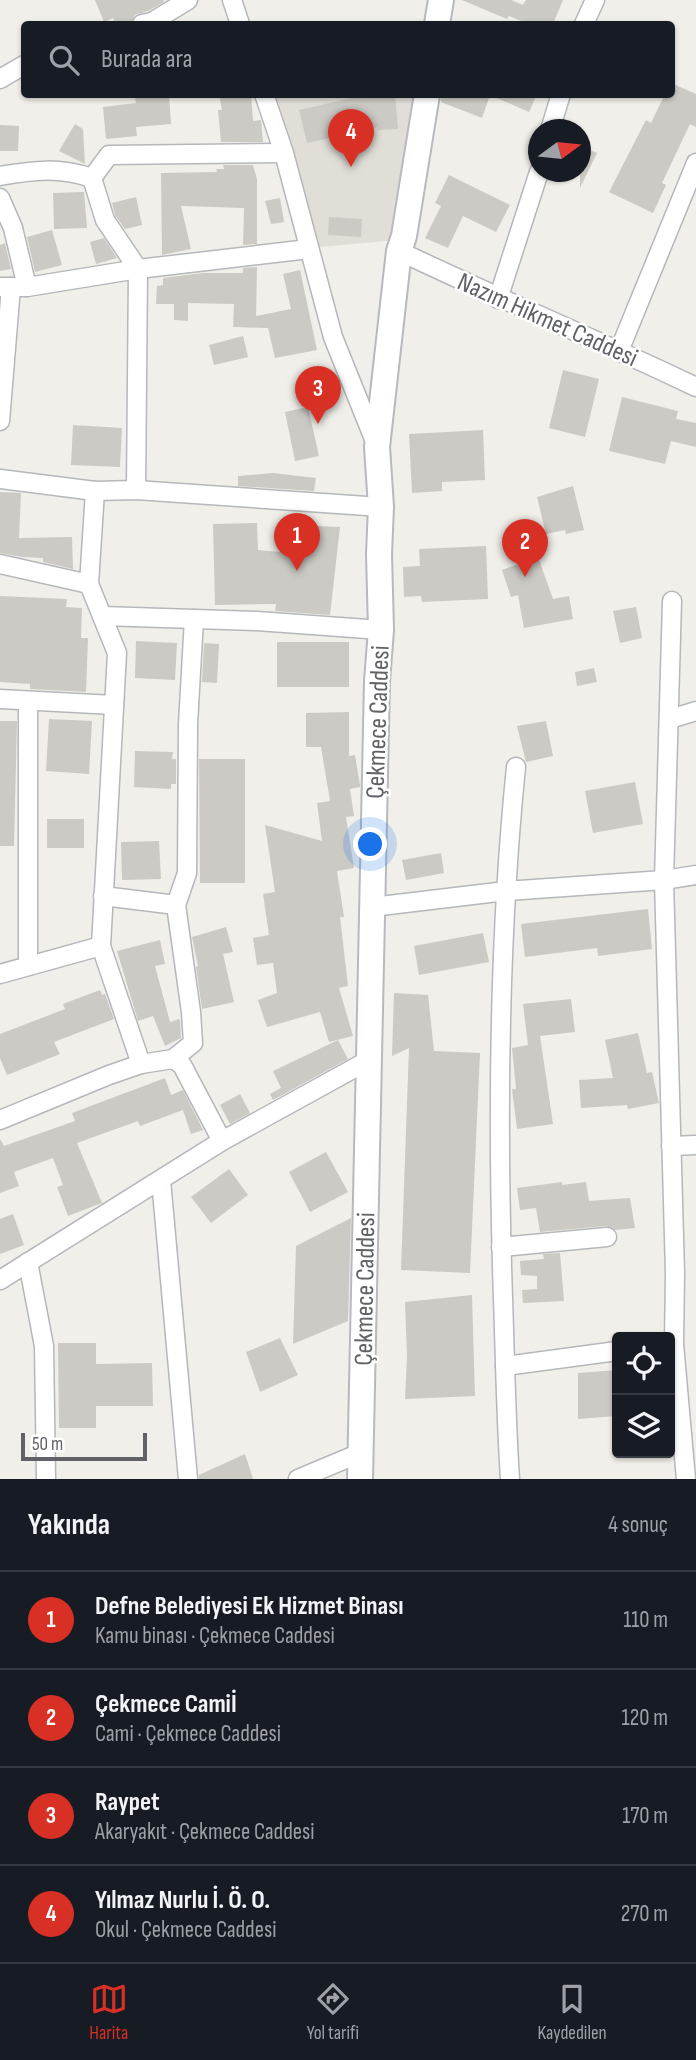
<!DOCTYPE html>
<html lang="tr">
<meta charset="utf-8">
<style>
body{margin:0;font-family:"Sofia Sans Condensed",sans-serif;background:#20242c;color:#f1f3f6}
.controls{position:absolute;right:21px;bottom:21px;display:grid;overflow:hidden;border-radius:7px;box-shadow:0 2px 5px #0004}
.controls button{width:63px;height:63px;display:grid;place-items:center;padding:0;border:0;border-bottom:2px solid #363941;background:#171b24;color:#f1f3f6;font:35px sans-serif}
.compass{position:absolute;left:528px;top:119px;width:63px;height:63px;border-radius:50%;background:#171b24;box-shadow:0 2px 5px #0004;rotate:75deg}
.scale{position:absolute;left:21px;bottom:18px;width:126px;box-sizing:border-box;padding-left:7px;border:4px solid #606267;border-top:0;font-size:19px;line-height:24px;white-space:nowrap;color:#606267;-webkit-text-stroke:5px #fff;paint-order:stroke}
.you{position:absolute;left:371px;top:845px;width:24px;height:24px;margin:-18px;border:5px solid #fff;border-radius:50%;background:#1a73e8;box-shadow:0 0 0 10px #1a73e833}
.badge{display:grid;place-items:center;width:46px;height:46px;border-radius:50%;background:#d93025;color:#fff;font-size:23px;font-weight:700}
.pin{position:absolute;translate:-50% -58px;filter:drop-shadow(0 2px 4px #0008)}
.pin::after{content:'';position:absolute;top:37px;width:24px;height:21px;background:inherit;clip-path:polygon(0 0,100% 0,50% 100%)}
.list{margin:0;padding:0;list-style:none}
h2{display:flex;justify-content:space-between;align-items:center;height:91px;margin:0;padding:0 28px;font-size:30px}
h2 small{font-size:23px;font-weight:400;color:#9ea1a6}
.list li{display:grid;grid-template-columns:46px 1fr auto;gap:21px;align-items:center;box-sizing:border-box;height:98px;padding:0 28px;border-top:2px solid #363941}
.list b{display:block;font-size:26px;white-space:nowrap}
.list p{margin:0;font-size:23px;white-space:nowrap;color:#9ea1a6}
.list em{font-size:23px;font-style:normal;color:#9ea1a6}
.icon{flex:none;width:38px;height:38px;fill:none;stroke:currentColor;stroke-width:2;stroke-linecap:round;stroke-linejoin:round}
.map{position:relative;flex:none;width:696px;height:1479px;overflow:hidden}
.search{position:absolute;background:#171b24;box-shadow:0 2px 5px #0004;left:21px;right:21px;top:21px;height:77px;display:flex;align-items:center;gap:18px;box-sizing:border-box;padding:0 24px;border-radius:7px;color:#9ea1a6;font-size:26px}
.sheet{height:483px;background:#171b24}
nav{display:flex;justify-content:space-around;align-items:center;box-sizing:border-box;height:98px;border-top:2px solid #363941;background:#171b24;font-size:19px;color:#9ea1a6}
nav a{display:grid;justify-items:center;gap:4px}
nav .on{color:#d93025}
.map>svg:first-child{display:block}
</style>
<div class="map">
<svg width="696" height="1479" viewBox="0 0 696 1479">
<rect width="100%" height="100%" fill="#f0efe9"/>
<path fill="#e0ded7" d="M268,95H422L397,240L320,247Z"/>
<g fill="#cccac5">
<path d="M95,0H163L164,2L148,11L135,15L131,24H115L113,18L104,22Z"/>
<path d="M462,0H511L523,5L526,0H563L553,24H529L509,16L507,19Z"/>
<path d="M671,83L696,94V127L690,124L662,183L666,185L653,213L609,192L646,120L651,123L665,94H671Z"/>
<path d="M219,94H251L253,121L261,120L263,142H221L218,110H222Z"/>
<path d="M395,94L398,129L378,130V127L307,143L299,110L360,96Z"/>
<path d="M442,94H537L529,112L490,95L482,118L441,102Z"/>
<path d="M169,95L171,124L136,127L137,136L106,139L103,107L136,103L135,98Z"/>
<path d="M75,124L83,129L85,164L59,151Z"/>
<path d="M0,125L19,126L18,151H0Z"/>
<path d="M580,145L597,153L580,188Z"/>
<path d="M223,165H253L257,179V244L243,245L244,208L181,206L191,249L162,255L161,173L217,172L216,169H224Z"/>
<path d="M449,175L510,205L496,232L463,216L448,248L425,238L441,206L435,203Z"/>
<path d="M84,192L87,228L54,229L53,193Z"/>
<path d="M136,197L142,225L125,229L115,215L112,203Z"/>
<path d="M280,198L284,222L271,224L265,201Z"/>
<path d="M329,217L362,219L361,237L328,235Z"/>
<path d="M52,230L62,265L35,272L27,237Z"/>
<path d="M104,238L117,258L96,264L90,242Z"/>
<path d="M5,243L11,269L0,271V245Z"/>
<path d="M257,267L256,316L291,309L283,274L300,270L317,350L275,358L268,328L233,327L234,304L188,303V321L174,320V304H156L157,286L163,285V278L203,273H243V268Z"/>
<path d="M243,336L248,357L214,365L209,345Z"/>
<path d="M563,370L599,379L585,437L549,428Z"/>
<path d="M622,397L678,411L676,419L696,423V447L671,441L665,464L609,451Z"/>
<path d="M308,407L319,456L295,461L285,412Z"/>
<path d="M73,425L122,428L120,467L71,465Z"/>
<path d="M483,430L485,480L442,482V491L412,493L409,434Z"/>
<path d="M273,473L316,478L314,491L238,486V476Z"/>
<path d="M573,486L584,530L566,534L565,530L546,534L537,497Z"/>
<path d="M0,492L21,493L19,538L72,537L73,569L43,562V558L22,557L0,553Z"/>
<path d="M257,523L258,550L292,553L293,525L340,527L330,615L275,611L276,604L215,605L213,524Z"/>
<path d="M486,546L488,599L422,602L421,596L404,597L403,567L420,566L419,549Z"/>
<path d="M538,557L553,599L569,596L573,619L524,628L518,595L511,597L502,570Z"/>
<path d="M0,596L67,599L66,607L82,608L81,638H88L86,692L30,689V684L0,682Z"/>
<path d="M636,607L642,638L620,643L613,611Z"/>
<path d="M136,641L177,643L175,680L135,678Z"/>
<rect x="277" y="642" width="72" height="45"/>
<path d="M204,643L219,644L217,683L202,682Z"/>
<path d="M594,668L597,682L577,686L575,672Z"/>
<path d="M349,712V756L355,755L360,785V787L350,789L354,816L346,817L354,868L337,871L344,917H340L348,986L339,988L353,1036L329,1042L320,1012L267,1027L258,1000L277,993L273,963L257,965L253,938L269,935L263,894L275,892L265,825L322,841L317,803L330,801L321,747H306V713Z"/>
<path d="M49,719L92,721L89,774L46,771Z"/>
<path d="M0,721H17L14,846H0Z"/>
<path d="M546,721L553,756L526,762L517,726Z"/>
<path d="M135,751L173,752L172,759H176V784H171V789L134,787Z"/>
<path d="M199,759H245V883H200Z"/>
<path d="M635,782L643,824L593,833L585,791Z"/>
<rect x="47" y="819" width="37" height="29"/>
<path d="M159,841L161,879L122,880L121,842Z"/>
<path d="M441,853L444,873L406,880L402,860Z"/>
<path d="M648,909L652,949L598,956L597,948L525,957L521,924Z"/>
<path d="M226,927L233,952L223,954L234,1002L202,1009L196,967L198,966L192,937Z"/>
<path d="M483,933L489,962L419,975L414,946Z"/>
<path d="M160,940L165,964L155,966L170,1022L179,1019L180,1020L181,1038L165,1046L153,1016L138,1021L117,951Z"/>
<path d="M100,990L102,995L105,994L114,1019L54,1042L60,1054L7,1075L0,1058V1034L65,1009L63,1004Z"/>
<path d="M394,993L428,995L434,1051L480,1053L470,1273L401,1270L409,1048L392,1056Z"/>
<path d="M571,999L575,1032L540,1036L553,1124L517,1129L512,1089H516L512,1048L528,1045L523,1004Z"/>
<path d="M638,1033L647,1073L652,1072L659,1103L628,1109L627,1105L581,1108L579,1080L613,1078L605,1040Z"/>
<path d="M338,1040L348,1059L273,1100L270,1094L281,1088L273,1071Z"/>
<path d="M165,1078L171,1095L183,1090L203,1130L191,1134L183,1110L140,1126L138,1121L77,1143L102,1203L68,1216L57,1187L63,1185L53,1158L14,1172L19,1186L0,1193V1139L4,1146L75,1121L72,1113Z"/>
<path d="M240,1094L250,1113L230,1124L220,1105Z"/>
<path d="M326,1152L348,1192L310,1212L289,1172Z"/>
<path d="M229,1169L248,1195L211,1223L191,1197Z"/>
<path d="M562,1182V1185L586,1182L589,1201L630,1198L635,1228L615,1230L606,1226L540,1232L536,1208L520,1210L517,1188Z"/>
<path d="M13,1214L24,1245L0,1254V1219Z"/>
<path d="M351,1218L348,1321L293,1344L296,1246Z"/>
<path d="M560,1253L564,1301L523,1303L522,1290L537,1289V1276L521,1275L520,1261L544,1259L543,1254Z"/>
<path d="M472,1295L475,1396L405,1399L407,1356L405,1302Z"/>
<path d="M280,1338L298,1375L260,1392L246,1352Z"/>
<path d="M58,1343H96V1364L152,1363L153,1406H96V1428H59Z"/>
<path d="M617,1370V1416L578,1419V1373Z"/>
<path d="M245,1454L253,1479H199V1475Z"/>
</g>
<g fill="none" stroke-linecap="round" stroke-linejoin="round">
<g stroke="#b5b7bb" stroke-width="21">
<g id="minor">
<path d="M232,0L240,24"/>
<path d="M142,24L152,22L188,0"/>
<path d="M584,24L595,0"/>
<path d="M0,79L24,65"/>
<path d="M264,94L284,153L333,337L376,444"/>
<path d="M550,130L561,94"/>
<path d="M0,176C34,170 59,167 92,178L109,155L284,153"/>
<path d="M92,178L105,220L138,269L136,490"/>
<path d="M0,198L13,228L27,287"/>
<path d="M399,251C497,298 598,340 696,387"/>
<path d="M0,287H27L138,269L309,249"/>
<path d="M498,299L539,172"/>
<path d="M619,351L696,163"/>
<path d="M0,421L11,287"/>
<path d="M0,479L95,491L136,490L381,507"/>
<path d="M95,491L89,584L117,653L101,946L141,1064"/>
<path d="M0,564L89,584"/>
<path d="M672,601L664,880L675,1273L674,1344L686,1479"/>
<path d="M102,616L257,621L381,630"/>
<path d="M0,699L114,705"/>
<path d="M670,719L696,711"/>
<path d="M103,896L176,905"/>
<path d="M372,907L506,891L664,880L696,875"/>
<path d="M28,966V701"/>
<path d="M0,974L101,946"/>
<path d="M173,1059L182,1065L222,1141"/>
<path d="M0,1120L109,1075L141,1064L173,1059L193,1043L191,1012L176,905L187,873L188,724L194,619"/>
<path d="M671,1146L696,1145"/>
<path d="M161,1180L188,1479"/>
<path d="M501,1247L607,1237"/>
<path d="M28,1262L44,1346L46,1479"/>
<path d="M0,1280L222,1141L369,1060"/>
<path d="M505,1366L617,1351"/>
<path d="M298,1479L360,1453"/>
<path d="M510,1479C506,1419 505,1358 503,1298C497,1121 498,944 516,767"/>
</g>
</g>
<g stroke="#b7b9be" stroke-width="28">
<g id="secondary">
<path d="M437,24L441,0"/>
<path d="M360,1479L377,681L381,630L379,554L381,507L377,447L399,251L404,236L427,94"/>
</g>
</g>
<use href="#minor" stroke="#fff" stroke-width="18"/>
<use href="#secondary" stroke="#fff" stroke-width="24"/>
</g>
<g text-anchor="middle" stroke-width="5" stroke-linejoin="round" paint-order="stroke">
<g font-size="26" fill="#606267" stroke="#fff">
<text transform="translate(548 319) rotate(24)" y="9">Nazım Hikmet Caddesi</text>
<text transform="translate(377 722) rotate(-88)" y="9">Çekmece Caddesi</text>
<text transform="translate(364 1289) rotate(-89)" y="9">Çekmece Caddesi</text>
</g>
</g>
</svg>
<div class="controls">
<button><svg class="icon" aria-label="locate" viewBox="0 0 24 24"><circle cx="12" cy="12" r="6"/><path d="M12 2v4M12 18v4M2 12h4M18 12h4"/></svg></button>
<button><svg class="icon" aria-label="layers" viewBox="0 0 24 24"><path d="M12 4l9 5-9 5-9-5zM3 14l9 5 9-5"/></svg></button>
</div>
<svg class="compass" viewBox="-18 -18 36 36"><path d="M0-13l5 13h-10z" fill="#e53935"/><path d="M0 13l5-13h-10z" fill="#9ea1a6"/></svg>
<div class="scale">50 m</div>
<div class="you"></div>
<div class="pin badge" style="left:297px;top:571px">1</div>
<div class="pin badge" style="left:525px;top:577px">2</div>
<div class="pin badge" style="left:318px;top:424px">3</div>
<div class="pin badge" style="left:351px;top:167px">4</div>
<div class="search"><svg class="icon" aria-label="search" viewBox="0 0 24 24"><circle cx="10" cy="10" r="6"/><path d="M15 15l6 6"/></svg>Burada ara</div>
</div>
<section class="sheet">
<h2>Yakında<small>4 sonuç</small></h2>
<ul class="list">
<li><span class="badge">1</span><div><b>Defne Belediyesi Ek Hizmet Binası</b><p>Kamu binası · Çekmece Caddesi</p></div><em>110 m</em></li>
<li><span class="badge">2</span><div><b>Çekmece Camiİ</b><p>Cami · Çekmece Caddesi</p></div><em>120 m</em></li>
<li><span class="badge">3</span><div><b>Raypet</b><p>Akaryakıt · Çekmece Caddesi</p></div><em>170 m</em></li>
<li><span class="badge">4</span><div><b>Yılmaz Nurlu İ. Ö. O.</b><p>Okul · Çekmece Caddesi</p></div><em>270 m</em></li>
</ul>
</section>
<nav>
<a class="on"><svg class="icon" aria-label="map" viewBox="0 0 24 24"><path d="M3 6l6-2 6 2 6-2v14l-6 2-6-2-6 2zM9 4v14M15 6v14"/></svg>Harita</a>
<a><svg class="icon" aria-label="directions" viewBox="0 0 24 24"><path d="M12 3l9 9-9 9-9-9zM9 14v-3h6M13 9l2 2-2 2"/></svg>Yol tarifi</a>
<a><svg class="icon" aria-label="saved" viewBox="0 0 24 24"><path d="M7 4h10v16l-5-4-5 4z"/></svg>Kaydedilen</a>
</nav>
